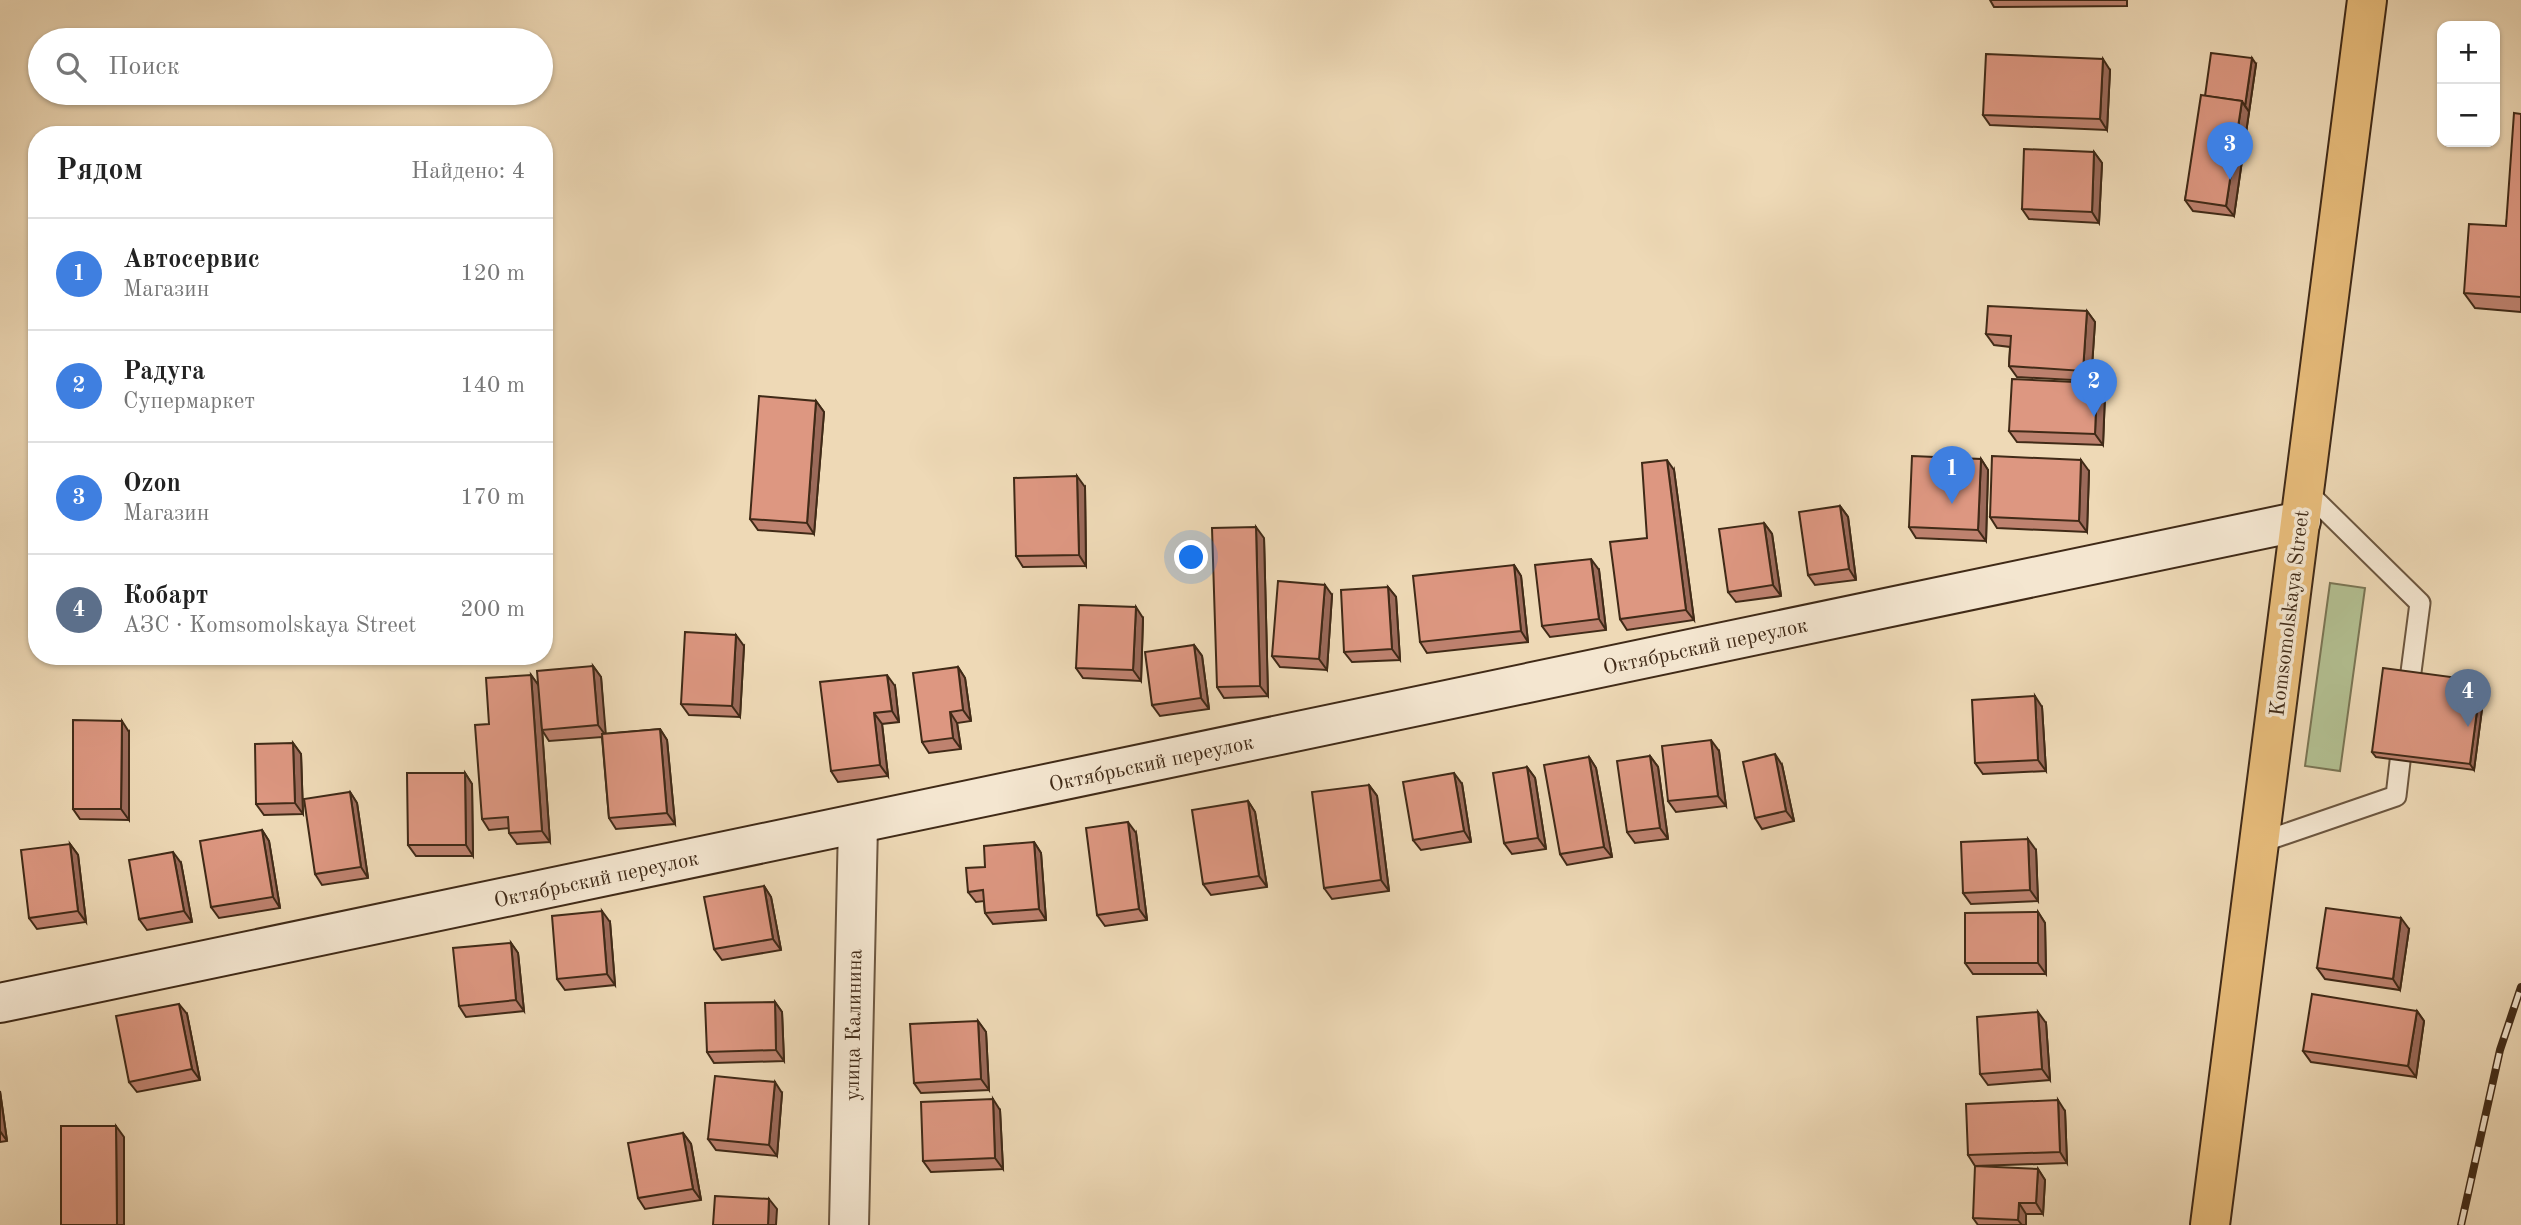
<!DOCTYPE html>
<html lang="ru">
<meta charset="utf-8">
<style>
body{margin:0;font-family:"Old Standard TT",serif;background:#f2f2f2;color:#222}
.controls{position:absolute;right:21px;top:21px;display:grid;overflow:hidden;border-radius:14px;box-shadow:0 2px 5px #0004}
.controls button{width:63px;height:63px;display:grid;place-items:center;padding:0;border:0;border-bottom:2px solid #e0e0e0;background:#fff;color:#222;font:35px sans-serif}
.you{position:absolute;left:1192px;top:558px;width:24px;height:24px;margin:-18px;border:5px solid #fff;border-radius:50%;background:#1a73e8;box-shadow:0 0 0 10px #1a73e833}
.badge{display:grid;place-items:center;width:46px;height:46px;border-radius:50%;background:#d93025;color:#fff;font-size:23px;font-weight:700}
.pin{position:absolute;translate:-50% -58px;filter:drop-shadow(0 2px 4px #0008)}
.pin::after{content:'';position:absolute;top:37px;width:24px;height:21px;background:inherit;clip-path:polygon(0 0,100% 0,50% 100%)}
.list{margin:0;padding:0;list-style:none}
h2{display:flex;justify-content:space-between;align-items:center;height:91px;margin:0;padding:0 28px;font-size:30px}
h2 small{font-size:23px;font-weight:400;color:#767676}
.list li{display:grid;grid-template-columns:46px 1fr auto;gap:21px;align-items:center;box-sizing:border-box;height:112px;padding:0 28px;border-top:2px solid #e0e0e0}
.list b{display:block;font-size:26px;white-space:nowrap}
.list p{margin:0;font-size:23px;white-space:nowrap;color:#767676}
.list em{font-size:23px;font-style:normal;color:#767676}
.icon{flex:none;width:38px;height:38px;fill:none;stroke:currentColor;stroke-width:2;stroke-linecap:round;stroke-linejoin:round}
.map{position:relative;flex:none;width:2521px;height:1225px;overflow:hidden}
.search{position:absolute;background:#fff;box-shadow:0 2px 5px #0004;left:28px;top:28px;width:525px;height:77px;display:flex;align-items:center;gap:18px;box-sizing:border-box;padding:0 24px;border-radius:38px;color:#767676;font-size:26px}
.panel{position:absolute;background:#fff;box-shadow:0 2px 5px #0004;left:28px;top:126px;width:525px;height:539px;border-radius:28px}
.map>svg:first-child{display:block}
</style>
<div class="map">
<svg width="2521" height="1225" viewBox="0 0 2521 1225">
<rect width="100%" height="100%" fill="#eed9b6"/>
<filter id="stains"><feTurbulence type="fractalNoise" baseFrequency=".00286" numOctaves="4"/><feColorMatrix values="0 0 0 0 .2 0 0 0 0 .09 0 0 0 0 .02 0 0 0 .5 -.17"/></filter>
<radialGradient id="worn" r=".72"><stop offset=".6" stop-color="#630" stop-opacity="0"/><stop offset="1" stop-color="#630" stop-opacity=".3"/></radialGradient>
<path fill="#b3c092" stroke="#7a7554" stroke-width="2" d="M2330,583L2365,588L2340,771L2305,766Z"/>
<g fill="none" stroke-linecap="round" stroke-linejoin="round">
<g stroke="#6c563f" stroke-width="23">
<g id="lane">
<path d="M2304,489L2420,603L2408,695"/>
<path d="M2259,843L2396,796L2403,736"/>
</g>
</g>
<g stroke="#6c563f" stroke-width="42">
<path id="street" d="M849,1225L858,825"/>
</g>
<g stroke="#402a17" stroke-width="42">
<path id="secondary" d="M0,1003L2301,521"/>
</g>
<g stroke="#402a17" stroke-width="42">
<path id="primary" d="M2210,1225L2367,0"/>
</g>
<use href="#lane" stroke="#f4e6d0" stroke-width="19"/>
<use href="#street" stroke="#f4e6d0" stroke-width="38"/>
<use href="#secondary" stroke="#f4e6d0" stroke-width="38"/>
<use href="#primary" stroke="#e7bc7b" stroke-width="38"/>
<g stroke="#402a17" stroke-width="8">
<path id="rail" d="M2461,1225L2500,1050L2521,987"/>
</g>
<use href="#rail" stroke="#f4e6d0" stroke-width="5" stroke-dasharray="16" stroke-linecap="butt"/>
</g>
<g fill="#be826f" stroke="#402a17" stroke-width="2">
<path d="M1990,0H2127V6L1994,7Z"/>
<path d="M2256,64L2234,216L2193,211L2185,200L2205,96Z"/>
<path d="M2110,70L2107,130L1990,125L1983,115Z"/>
<path d="M2521,114V312L2475,308L2464,293L2506,226Z"/>
<path d="M2094,152L2102,163L2099,223L2029,219L2022,209Z"/>
<path d="M2087,311L2095,322L2091,381L2017,377L2009,366L2010,347L1994,345L1986,334Z"/>
<path d="M2097,383L2105,394L2103,445L2017,442L2009,431Z"/>
<path d="M816,401L824,412L814,534L758,530L750,519Z"/>
<path d="M1981,459L1988,470L1986,541L1916,538L1909,527Z"/>
<path d="M1674,470L1694,620L1627,630L1620,619L1647,538Z"/>
<path d="M2089,471L2087,532L1997,528L1990,517Z"/>
<path d="M1085,487L1086,566L1023,567L1016,556Z"/>
<path d="M1840,506L1848,517L1856,580L1815,585L1808,575Z"/>
<path d="M1764,523L1772,534L1781,596L1736,602L1728,592Z"/>
<path d="M1264,538L1268,696L1224,698L1217,687Z"/>
<path d="M1514,565L1521,576L1528,642L1427,653L1420,642Z"/>
<path d="M1599,570L1606,630L1550,637L1542,626Z"/>
<path d="M1388,587L1396,597L1400,660L1352,662L1344,652Z"/>
<path d="M1332,595L1327,670L1280,667L1272,656Z"/>
<path d="M1143,618L1141,681L1083,678L1076,668Z"/>
<path d="M1194,645L1202,656L1209,709L1160,716L1152,705Z"/>
<path d="M744,646L740,717L689,715L681,704Z"/>
<path d="M593,666L601,677L605,734L660,729L667,740L675,824L616,829L609,818L602,737L549,741L542,730L550,842L517,844L509,833V828L489,830L482,819L489,724L531,675L538,685Z"/>
<path d="M958,667L965,678L971,721L957,723L961,749L929,753L922,742Z"/>
<path d="M895,686L899,722L882,724L888,776L838,782L831,771Z"/>
<path d="M2485,686L2474,770L2376,757L2372,752Z"/>
<path d="M2042,707L2046,771L1983,774L1975,763Z"/>
<path d="M129,732V820L80,819L73,809Z"/>
<path d="M293,743L301,754L303,814L264,815L256,804Z"/>
<path d="M1719,751L1726,806L1676,812L1668,801Z"/>
<path d="M1650,756L1658,767L1668,839L1635,843L1627,832Z"/>
<path d="M1589,757L1596,768L1612,857L1567,865L1560,854Z"/>
<path d="M1782,765L1794,821L1762,829L1755,818Z"/>
<path d="M1527,767L1535,778L1546,849L1512,854L1504,843Z"/>
<path d="M465,773L472,784L473,856H416L408,845Z"/>
<path d="M1462,784L1471,842L1421,850L1413,840Z"/>
<path d="M1369,785L1377,796L1389,891L1332,899L1324,888Z"/>
<path d="M350,792L357,803L368,878L322,885L315,874Z"/>
<path d="M1248,801L1255,812L1267,887L1211,895L1203,884Z"/>
<path d="M262,830L269,841L280,908L219,918L211,907Z"/>
<path d="M1136,833L1147,920L1105,926L1097,915Z"/>
<path d="M1034,842L1041,853L1046,920L993,924L985,913L984,901L976,902L968,892L985,867Z"/>
<path d="M70,844L78,855L86,922L37,929L29,918Z"/>
<path d="M2036,850L2038,901L1971,904L1963,893Z"/>
<path d="M181,863L192,922L147,930L139,919Z"/>
<path d="M764,886L771,897L781,950L722,960L714,949Z"/>
<path d="M2038,912L2045,923L2046,974H1973L1965,963Z"/>
<path d="M610,922L615,985L565,990L557,979Z"/>
<path d="M2409,929L2400,990L2325,979L2317,968Z"/>
<path d="M511,943L518,953L524,1011L466,1017L459,1006Z"/>
<path d="M775,1002L782,1012L784,1061L714,1063L707,1052Z"/>
<path d="M2417,1011L2424,1021L2416,1077L2311,1062L2303,1051Z"/>
<path d="M187,1014L200,1080L137,1092L129,1082Z"/>
<path d="M978,1021L986,1032L989,1090L921,1093L914,1083Z"/>
<path d="M2046,1023L2050,1080L1988,1085L1980,1074Z"/>
<path d="M0,1091L7,1141L0,1142Z"/>
<path d="M782,1093L777,1156L716,1150L708,1139Z"/>
<path d="M1000,1110L1003,1169L931,1172L923,1161Z"/>
<path d="M2065,1111L2067,1163L1975,1166L1968,1155Z"/>
<path d="M683,1133L691,1144L701,1200L645,1209L638,1198Z"/>
<path d="M2038,1169L2045,1180L2043,1214H2026V1225H1978L1973,1218Z"/>
</g>
<g fill="#9b6a5a" stroke="#402a17" stroke-width="2">
<path d="M2252,58L2256,64L2249,112L2245,106Z"/>
<path d="M2103,59L2110,70L2107,130L2100,119Z"/>
<path d="M2242,101L2249,112L2234,216L2226,206Z"/>
<path d="M2094,152L2102,163L2099,223L2092,212Z"/>
<path d="M2087,311L2095,322L2091,381L2083,371Z"/>
<path d="M2097,383L2105,394L2103,445L2095,434Z"/>
<path d="M816,401L824,412L814,534L807,523Z"/>
<path d="M1981,459L1988,470L1986,541L1978,530Z"/>
<path d="M1667,460L1674,470L1694,620L1686,610Z"/>
<path d="M2081,460L2089,471L2087,532L2079,521Z"/>
<path d="M1077,476L1085,487L1086,566L1079,555Z"/>
<path d="M1840,506L1848,517L1856,580L1849,569Z"/>
<path d="M1764,523L1772,534L1781,596L1773,585Z"/>
<path d="M1256,527L1264,538L1268,696L1260,686Z"/>
<path d="M1591,559L1599,570L1606,630L1599,619Z"/>
<path d="M1514,565L1521,576L1528,642L1521,631Z"/>
<path d="M1325,585L1332,595L1327,670L1319,659Z"/>
<path d="M1388,587L1396,597L1400,660L1392,649Z"/>
<path d="M1136,607L1143,618L1141,681L1133,670Z"/>
<path d="M736,635L744,646L740,717L732,706Z"/>
<path d="M1194,645L1202,656L1209,709L1201,698Z"/>
<path d="M593,666L601,677L606,736L598,725Z"/>
<path d="M958,667L965,678L971,721L963,710Z"/>
<path d="M531,675L539,686L550,842L542,831Z"/>
<path d="M887,675L895,686L899,722L892,711Z"/>
<path d="M2481,681L2485,686L2474,770L2470,764Z"/>
<path d="M2035,696L2042,707L2046,771L2038,760Z"/>
<path d="M950,712L957,723L961,749L953,738Z"/>
<path d="M874,713L882,724L888,776L880,765Z"/>
<path d="M122,721L129,732V820L121,809Z"/>
<path d="M660,729L667,740L675,824L667,813Z"/>
<path d="M1711,740L1719,751L1726,806L1718,796Z"/>
<path d="M293,743L301,754L303,814L295,803Z"/>
<path d="M1775,754L1782,765L1794,821L1786,811Z"/>
<path d="M1650,756L1658,767L1668,839L1660,828Z"/>
<path d="M1589,757L1596,768L1612,857L1604,847Z"/>
<path d="M1527,767L1535,778L1546,849L1538,838Z"/>
<path d="M465,773L472,784L473,856L466,845Z"/>
<path d="M1454,773L1462,784L1471,842L1464,831Z"/>
<path d="M1369,785L1377,796L1389,891L1381,880Z"/>
<path d="M350,792L357,803L368,878L361,867Z"/>
<path d="M1248,801L1255,812L1267,887L1259,876Z"/>
<path d="M1128,822L1136,833L1147,920L1139,909Z"/>
<path d="M262,830L269,841L280,908L273,897Z"/>
<path d="M2028,839L2036,850L2038,901L2030,890Z"/>
<path d="M1034,842L1041,853L1046,920L1039,909Z"/>
<path d="M70,844L78,855L86,922L78,911Z"/>
<path d="M173,852L181,863L192,922L184,911Z"/>
<path d="M764,886L771,897L781,950L773,939Z"/>
<path d="M602,911L610,922L615,985L607,974Z"/>
<path d="M2038,912L2045,923L2046,974L2038,963Z"/>
<path d="M2401,918L2409,929L2400,990L2393,979Z"/>
<path d="M511,943L518,953L524,1011L516,1000Z"/>
<path d="M775,1002L782,1012L784,1061L776,1050Z"/>
<path d="M179,1004L187,1014L200,1080L192,1069Z"/>
<path d="M2417,1011L2424,1021L2416,1077L2408,1066Z"/>
<path d="M2038,1012L2046,1023L2050,1080L2042,1069Z"/>
<path d="M978,1021L986,1032L989,1090L981,1079Z"/>
<path d="M775,1082L782,1093L777,1156L769,1145Z"/>
<path d="M0,1091V1092L7,1141L0,1131Z"/>
<path d="M993,1099L1000,1110L1003,1169L995,1158Z"/>
<path d="M2058,1100L2065,1111L2067,1163L2060,1152Z"/>
<path d="M116,1126L124,1137V1225H117Z"/>
<path d="M683,1133L691,1144L701,1200L693,1189Z"/>
<path d="M2038,1169L2045,1180L2043,1214L2036,1203Z"/>
<path d="M769,1199L777,1209L776,1225H768Z"/>
<path d="M2019,1203L2026,1214V1225H2022L2018,1220Z"/>
</g>
<g fill="#dd9781" stroke="#402a17" stroke-width="2">
<path d="M2211,53L2252,58L2245,106L2242,101L2205,96Z"/>
<path d="M1986,54L2103,59L2100,119L1983,115Z"/>
<path d="M2201,95L2242,101L2226,206L2185,200Z"/>
<path d="M2514,113L2521,114V297L2464,293L2469,224L2506,226Z"/>
<path d="M2024,149L2094,152L2092,212L2022,209Z"/>
<path d="M1988,306L2087,311L2083,371L2009,366L2011,336L1986,334Z"/>
<path d="M2012,379L2097,383L2095,434L2009,431Z"/>
<path d="M759,396L816,401L807,523L750,519Z"/>
<path d="M1912,456L1981,459L1978,530L1909,527Z"/>
<path d="M1992,456L2081,460L2079,521L1990,517Z"/>
<path d="M1667,460L1686,610L1620,619L1610,542L1647,538L1642,463Z"/>
<path d="M1077,476L1079,555L1016,556L1014,478Z"/>
<path d="M1840,506L1849,569L1808,575L1799,512Z"/>
<path d="M1764,523L1773,585L1728,592L1719,529Z"/>
<path d="M1256,527L1260,686L1217,687L1212,528Z"/>
<path d="M1591,559L1599,619L1542,626L1535,565Z"/>
<path d="M1514,565L1521,631L1420,642L1413,576Z"/>
<path d="M1278,581L1325,585L1319,659L1272,656Z"/>
<path d="M1388,587L1392,649L1344,652L1341,590Z"/>
<path d="M1079,605L1136,607L1133,670L1076,668Z"/>
<path d="M685,632L736,635L732,706L681,704Z"/>
<path d="M1194,645L1201,698L1152,705L1145,652Z"/>
<path d="M593,666L598,725L542,730L537,671Z"/>
<path d="M958,667L963,710L950,712L953,738L922,742L913,673Z"/>
<path d="M2383,668L2481,681L2470,764L2372,752Z"/>
<path d="M531,675L542,831L509,833L508,817L482,819L475,725L489,724L486,678Z"/>
<path d="M887,675L892,711L874,713L880,765L831,771L820,682Z"/>
<path d="M2035,696L2038,760L1975,763L1972,700Z"/>
<path d="M73,720L122,721L121,809H73Z"/>
<path d="M660,729L667,813L609,818L602,734Z"/>
<path d="M1711,740L1718,796L1668,801L1662,746Z"/>
<path d="M293,743L295,803L256,804L255,744Z"/>
<path d="M1775,754L1786,811L1755,818L1743,762Z"/>
<path d="M1650,756L1660,828L1627,832L1617,761Z"/>
<path d="M1589,757L1604,847L1560,854L1544,765Z"/>
<path d="M1527,767L1538,838L1504,843L1493,773Z"/>
<path d="M407,773H465L466,845H408Z"/>
<path d="M1454,773L1464,831L1413,840L1403,782Z"/>
<path d="M1369,785L1381,880L1324,888L1312,792Z"/>
<path d="M350,792L361,867L315,874L304,799Z"/>
<path d="M1248,801L1259,876L1203,884L1192,810Z"/>
<path d="M1128,822L1139,909L1097,915L1086,828Z"/>
<path d="M262,830L273,897L211,907L200,841Z"/>
<path d="M2028,839L2030,890L1963,893L1961,842Z"/>
<path d="M1034,842L1039,909L985,913L983,890L968,892L966,868L985,867L984,846Z"/>
<path d="M70,844L78,911L29,918L21,850Z"/>
<path d="M173,852L184,911L139,919L129,860Z"/>
<path d="M764,886L773,939L714,949L704,897Z"/>
<path d="M2326,908L2401,918L2393,979L2317,968Z"/>
<path d="M602,911L607,974L557,979L552,916Z"/>
<path d="M2038,912V963H1965V913Z"/>
<path d="M511,943L516,1000L459,1006L453,948Z"/>
<path d="M2312,994L2417,1011L2408,1066L2303,1051Z"/>
<path d="M775,1002L776,1050L707,1052L705,1003Z"/>
<path d="M179,1004L192,1069L129,1082L116,1016Z"/>
<path d="M2038,1012L2042,1069L1980,1074L1977,1017Z"/>
<path d="M978,1021L981,1079L914,1083L910,1024Z"/>
<path d="M715,1076L775,1082L769,1145L708,1139Z"/>
<path d="M993,1099L995,1158L923,1161L921,1102Z"/>
<path d="M2058,1100L2060,1152L1968,1155L1966,1104Z"/>
<path d="M61,1126H116L117,1225H61Z"/>
<path d="M683,1133L693,1189L638,1198L628,1143Z"/>
<path d="M1975,1166L2038,1169L2036,1203H2019L2018,1220L1973,1218Z"/>
<path d="M715,1196L769,1199L768,1225H713Z"/>
</g>
<g text-anchor="middle" stroke-width="7" stroke-linejoin="round" paint-order="stroke">
<g font-size="21" fill="#402a17" stroke="#f4e6d0">
<text transform="translate(2289 613) rotate(-83)" y="7">Komsomolskaya Street</text>
<text transform="translate(1705 646) rotate(-12)" y="7">Октябрьский переулок</text>
<text transform="translate(1151 763) rotate(-12)" y="7">Октябрьский переулок</text>
<text transform="translate(596 879) rotate(-12)" y="7">Октябрьский переулок</text>
<text transform="translate(853 1025) rotate(-89)" y="7">улица Калинина</text>
</g>
</g>
<rect width="100%" height="100%" filter="url(#stains)"/>
<rect width="100%" height="100%" fill="url(#worn)"/>
</svg>
<div class="controls">
<button>+</button>
<button>−</button>
</div>
<div class="you"></div>
<div class="pin badge" style="left:1952px;top:504px;background:#3f7fe0">1</div>
<div class="pin badge" style="left:2094px;top:417px;background:#3f7fe0">2</div>
<div class="pin badge" style="left:2230px;top:180px;background:#3f7fe0">3</div>
<div class="pin badge" style="left:2468px;top:727px;background:#5c6f8a">4</div>
<div class="search"><svg class="icon" aria-label="search" viewBox="0 0 24 24"><circle cx="10" cy="10" r="6"/><path d="M15 15l6 6"/></svg>Поиск</div>
<section class="panel">
<h2>Рядом<small>Найдено: 4</small></h2>
<ul class="list">
<li><span class="badge" style="background:#3f7fe0">1</span><div><b>Автосервис</b><p>Магазин</p></div><em>120 m</em></li>
<li><span class="badge" style="background:#3f7fe0">2</span><div><b>Радуга</b><p>Супермаркет</p></div><em>140 m</em></li>
<li><span class="badge" style="background:#3f7fe0">3</span><div><b>Ozon</b><p>Магазин</p></div><em>170 m</em></li>
<li><span class="badge" style="background:#5c6f8a">4</span><div><b>Кобарт</b><p>АЗС · Komsomolskaya Street</p></div><em>200 m</em></li>
</ul>
</section>
</div>
